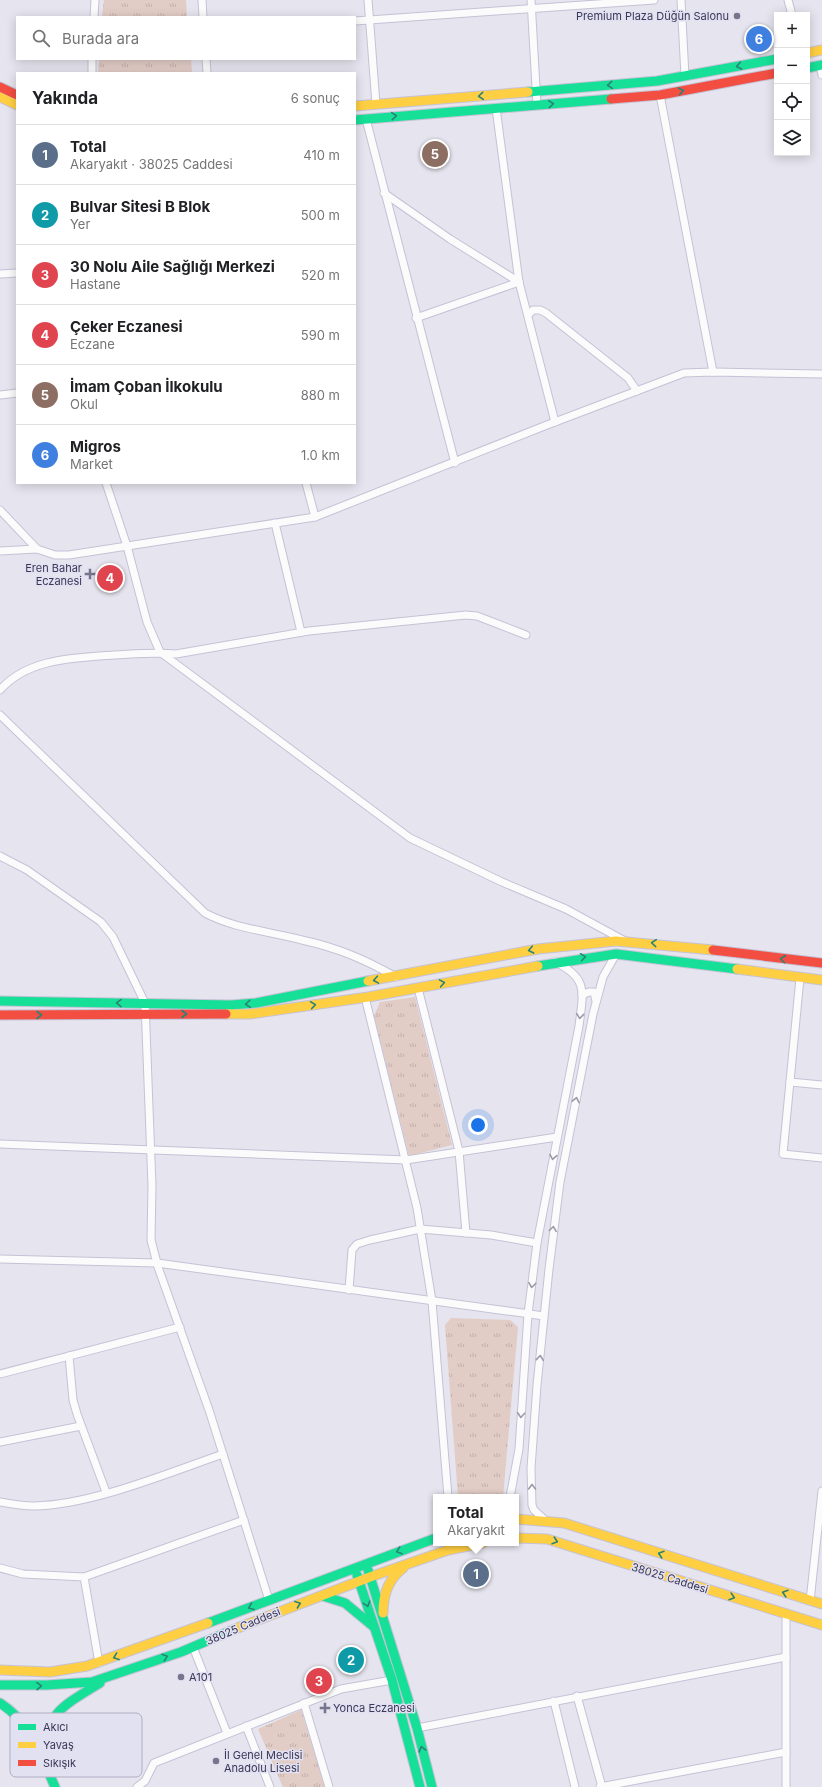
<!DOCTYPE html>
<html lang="tr">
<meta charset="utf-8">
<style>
body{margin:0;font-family:Inter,sans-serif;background:#f2f2f2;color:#202124}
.controls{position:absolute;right:12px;top:12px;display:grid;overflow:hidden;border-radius:0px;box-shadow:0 2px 10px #0003}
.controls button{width:36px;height:36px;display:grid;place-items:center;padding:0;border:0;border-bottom:1px solid #e0e0e0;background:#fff;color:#202124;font:20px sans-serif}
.you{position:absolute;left:478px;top:1125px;width:14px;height:14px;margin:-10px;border:3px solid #fff;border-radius:50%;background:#1a73e8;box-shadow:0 0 0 6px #1a73e833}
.badge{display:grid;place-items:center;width:26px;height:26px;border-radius:50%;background:#ea580c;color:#fff;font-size:13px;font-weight:700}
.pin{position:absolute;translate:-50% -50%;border:2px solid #fff;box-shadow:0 1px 4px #0006}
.popup{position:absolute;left:433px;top:1494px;width:86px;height:52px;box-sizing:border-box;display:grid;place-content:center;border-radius:0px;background:#fff;filter:drop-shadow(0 1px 3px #0005);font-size:13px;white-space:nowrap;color:#757577}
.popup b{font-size:15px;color:#202124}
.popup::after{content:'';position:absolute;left:50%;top:100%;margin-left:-8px;border:8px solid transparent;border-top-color:#fff}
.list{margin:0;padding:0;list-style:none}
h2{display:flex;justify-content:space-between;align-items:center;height:52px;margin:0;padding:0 16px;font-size:17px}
h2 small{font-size:13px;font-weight:400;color:#757577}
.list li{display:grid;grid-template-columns:26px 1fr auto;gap:12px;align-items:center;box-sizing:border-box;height:60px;padding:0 16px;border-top:1px solid #e0e0e0}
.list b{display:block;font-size:15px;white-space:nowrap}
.list p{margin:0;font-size:13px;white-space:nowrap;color:#757577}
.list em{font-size:13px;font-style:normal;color:#757577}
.icon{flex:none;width:22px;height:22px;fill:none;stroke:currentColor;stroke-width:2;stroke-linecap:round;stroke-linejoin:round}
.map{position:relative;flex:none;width:822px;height:1787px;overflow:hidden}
.search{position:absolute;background:#fff;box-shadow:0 2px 10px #0003;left:16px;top:16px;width:340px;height:44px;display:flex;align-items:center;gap:10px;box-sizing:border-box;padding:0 14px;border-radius:0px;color:#757577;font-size:15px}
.panel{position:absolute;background:#fff;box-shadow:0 2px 10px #0003;left:16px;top:72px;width:340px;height:412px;border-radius:0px}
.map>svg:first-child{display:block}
</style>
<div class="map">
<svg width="822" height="1787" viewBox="0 0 822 1787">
<defs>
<pattern id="park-tufts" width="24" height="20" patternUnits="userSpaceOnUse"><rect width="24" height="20" fill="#e2ccc6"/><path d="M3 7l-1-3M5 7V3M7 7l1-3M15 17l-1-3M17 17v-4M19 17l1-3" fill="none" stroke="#c3b0ac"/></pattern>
</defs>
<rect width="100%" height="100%" fill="#e6e4ee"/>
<g fill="url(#park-tufts)">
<path d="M104,0H186L187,17H102Z"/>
<path d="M99,59H191L192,73H98Z"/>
<path d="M415,997L452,1145L409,1156L374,1016L380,1002Z"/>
<path d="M451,1318L510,1320L518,1327L503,1497H458L445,1325Z"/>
<path d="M301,1710L325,1787H283L258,1729Z"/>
</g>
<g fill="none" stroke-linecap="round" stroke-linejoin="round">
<g stroke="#c5c2d6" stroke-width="9">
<g id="street">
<path d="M202,0L203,17"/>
<path d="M368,0L376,104"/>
<path d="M531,0L537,105"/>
<path d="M681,0L685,76"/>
<path d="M788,0L792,15"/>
<path d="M94,17L95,0"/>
<path d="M355,21L654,0"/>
<path d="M206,59L207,73"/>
<path d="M820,65L822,75"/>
<path d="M92,73V59"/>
<path d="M660,95L713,372"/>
<path d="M496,108L519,282L555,422"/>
<path d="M366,119L455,463"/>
<path d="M384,193L450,239L519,282"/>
<path d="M0,274L17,273"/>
<path d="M528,315L533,310H540L546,313L628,378L637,391"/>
<path d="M416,318L519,282"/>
<path d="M0,395L17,393"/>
<path d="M106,483L127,546L147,622L160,652L410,838L502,882L566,909L625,941"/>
<path d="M306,483L315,517"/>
<path d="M0,510L37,549L55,555H69L315,517L547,425L684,373L713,372L822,374"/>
<path d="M275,523L301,632"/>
<path d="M0,551L37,549"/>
<path d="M0,690C28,658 75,658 114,655C135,654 155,652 176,654L309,631L466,615L477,616L526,635"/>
<path d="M0,715L205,913C232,928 272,932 302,940C338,948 364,959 396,977"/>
<path d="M0,856L27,870L101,922L113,937L145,1003L152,1186L151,1240L158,1267L209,1410L269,1600"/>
<path d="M800,978L783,1154L822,1158"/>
<path d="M418,988L459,1151L466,1233"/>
<path d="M582,995L589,992H594L596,1001"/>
<path d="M365,997L417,1208L432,1301L448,1497"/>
<path d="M790,1082L822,1085"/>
<path d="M0,1144L406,1160L557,1137"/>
<path d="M0,1259L157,1263L544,1316"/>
<path d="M349,1290L352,1250L357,1244L370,1240L420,1229L491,1235L537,1243"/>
<path d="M69,1356L73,1400L77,1414L106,1492"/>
<path d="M0,1374L180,1327"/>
<path d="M0,1442L81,1426"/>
<path d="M510,1497L519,1449L528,1314L537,1243L579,1026C583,993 589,978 555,962"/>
<path d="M0,1502C11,1504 23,1506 34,1506C92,1505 168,1473 223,1454"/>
<path d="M546,1521L534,1510L532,1505L531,1468L537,1385L549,1269L560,1182L593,1014L603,977L616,954"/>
<path d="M0,1568L23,1574L84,1577L244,1520"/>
<path d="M84,1577L99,1663"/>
<path d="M810,1601L822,1491"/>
<path d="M786,1614V1787"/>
<path d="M193,1647L227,1733"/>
<path d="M577,1696L602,1787"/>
<path d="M554,1701L575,1787"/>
<path d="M304,1703L329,1787"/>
<path d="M246,1726L270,1787"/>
<path d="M417,1728L786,1657"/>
<path d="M137,1787L145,1781L154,1763L341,1689L392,1680"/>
<path d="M600,1787L786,1752"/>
</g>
</g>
<g stroke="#c5c2d6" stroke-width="11">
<g id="fast">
<path d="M807,68L822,65"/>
<path d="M528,92L657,81L777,59"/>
<path d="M355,120L611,99"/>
<path d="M538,966L616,954L737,969"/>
<path d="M0,1001L231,1005L256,1003L368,981"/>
<path d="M368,1570L417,1728L432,1787"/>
<path d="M357,1575L392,1680L420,1787"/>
<path d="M323,1596L345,1603L374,1627"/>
<path d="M208,1623L436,1538"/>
<path d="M0,1685H47L92,1682L181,1652L235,1629"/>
<path d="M0,1703C25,1719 37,1744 48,1771C45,1713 53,1712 100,1683"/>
<path d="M48,1771L55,1787"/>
</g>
</g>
<g stroke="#c5c2d6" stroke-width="11">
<g id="slow">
<path d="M807,53L822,50"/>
<path d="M0,97L17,105"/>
<path d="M355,106L528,92"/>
<path d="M737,969L822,980"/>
<path d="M368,981L538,949L616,941L713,950"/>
<path d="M226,1014H250L368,997L538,966"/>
<path d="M516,1519L564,1523L822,1604"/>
<path d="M516,1538L547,1539L822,1625"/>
<path d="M383,1613C383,1595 388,1579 403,1568"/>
<path d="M235,1629L370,1577L448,1550L483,1543"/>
<path d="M0,1670L50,1672L87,1666L208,1623"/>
</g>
</g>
<g stroke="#c5c2d6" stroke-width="11">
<g id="jam">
<path d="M0,87L17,95"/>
<path d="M611,99L660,95L777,73"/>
<path d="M713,950L822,963"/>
<path d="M0,1015L226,1014"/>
</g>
</g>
<use href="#street" stroke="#fbfbfc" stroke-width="7"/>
<use href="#fast" stroke="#16e098" stroke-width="9"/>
<use href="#slow" stroke="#ffcf43" stroke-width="9"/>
<use href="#jam" stroke="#f24e42" stroke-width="9"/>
</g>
<defs><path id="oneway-chevron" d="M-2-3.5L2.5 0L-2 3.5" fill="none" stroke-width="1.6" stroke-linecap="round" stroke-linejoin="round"/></defs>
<g stroke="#2a8374">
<use href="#oneway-chevron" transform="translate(739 66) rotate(169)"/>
<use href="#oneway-chevron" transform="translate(610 85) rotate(175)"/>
<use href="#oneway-chevron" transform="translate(681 91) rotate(-11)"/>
<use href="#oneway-chevron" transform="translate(481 96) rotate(175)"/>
<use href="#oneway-chevron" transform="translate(551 104) rotate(-5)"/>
<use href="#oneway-chevron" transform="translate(394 116) rotate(-5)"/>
<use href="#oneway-chevron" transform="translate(654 943) rotate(-175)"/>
<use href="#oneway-chevron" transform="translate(531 950) rotate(169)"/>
<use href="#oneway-chevron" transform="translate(583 957) rotate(-8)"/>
<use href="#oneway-chevron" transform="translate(783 959) rotate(-173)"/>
<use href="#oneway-chevron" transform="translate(376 980) rotate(170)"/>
<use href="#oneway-chevron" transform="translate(442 983) rotate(-10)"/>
<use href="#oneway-chevron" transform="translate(119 1003) rotate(-179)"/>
<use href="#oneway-chevron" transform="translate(248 1004) rotate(175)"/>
<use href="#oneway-chevron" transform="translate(313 1005) rotate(-8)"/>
<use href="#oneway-chevron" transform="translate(184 1014)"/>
<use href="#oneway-chevron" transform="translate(39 1015)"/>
<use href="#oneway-chevron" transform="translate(555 1541) rotate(18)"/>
<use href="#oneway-chevron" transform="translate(399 1551) rotate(161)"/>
<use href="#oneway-chevron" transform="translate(661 1554) rotate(-162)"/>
<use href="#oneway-chevron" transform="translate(785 1593) rotate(-163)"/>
<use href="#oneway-chevron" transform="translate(732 1597) rotate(17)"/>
<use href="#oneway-chevron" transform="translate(298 1604) rotate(-20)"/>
<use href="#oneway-chevron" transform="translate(367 1604) rotate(72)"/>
<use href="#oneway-chevron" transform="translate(251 1607) rotate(159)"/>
<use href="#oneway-chevron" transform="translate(116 1657) rotate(160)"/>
<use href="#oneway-chevron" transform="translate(165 1657) rotate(-19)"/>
<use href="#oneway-chevron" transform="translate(39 1686) rotate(-1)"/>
<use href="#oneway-chevron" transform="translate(422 1749) rotate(-105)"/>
</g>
<g stroke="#9b99aa">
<use href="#oneway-chevron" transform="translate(580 1016) rotate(96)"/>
<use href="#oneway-chevron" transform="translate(576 1100) rotate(-78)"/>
<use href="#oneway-chevron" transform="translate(553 1157) rotate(101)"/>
<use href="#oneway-chevron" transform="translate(553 1229) rotate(-82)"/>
<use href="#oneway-chevron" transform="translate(532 1285) rotate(97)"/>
<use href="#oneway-chevron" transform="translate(540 1358) rotate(-84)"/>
<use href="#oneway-chevron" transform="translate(521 1415) rotate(94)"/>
<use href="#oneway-chevron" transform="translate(532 1487) rotate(-90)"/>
</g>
<g fill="#77748c" stroke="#e2e1f1" stroke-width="1.5">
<circle cx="737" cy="16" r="4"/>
<path d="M88 568h4v4h4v4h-4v4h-4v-4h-4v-4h4z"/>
<circle cx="181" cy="1677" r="4"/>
<path d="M323 1702h4v4h4v4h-4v4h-4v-4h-4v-4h4z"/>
<circle cx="216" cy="1761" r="4"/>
</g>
<g text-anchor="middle" stroke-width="3" stroke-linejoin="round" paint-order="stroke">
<g font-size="11" fill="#3b3757" stroke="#e2e1f1" text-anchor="start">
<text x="729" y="20" text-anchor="end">Premium Plaza Düğün Salonu</text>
<text x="82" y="572" text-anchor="end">Eren Bahar<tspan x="82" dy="13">Eczanesi</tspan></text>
<text x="189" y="1681">A101</text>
<text x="333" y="1712">Yonca Eczanesi</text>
<text x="224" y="1759">İl Genel Meclisi<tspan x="224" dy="13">Anadolu Lisesi</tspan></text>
</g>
<g font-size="11" fill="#3b3757" stroke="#e2e1f1">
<text transform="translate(670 1578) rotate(17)" y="4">38025 Caddesi</text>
<text transform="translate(243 1626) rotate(-23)" y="4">38025 Caddesi</text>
</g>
</g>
<rect x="10" y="1713" width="132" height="64" rx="6" fill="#e2e1f1" stroke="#b0aec3" stroke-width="1"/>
<rect x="18" y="1724" width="18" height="6" fill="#16e098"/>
<rect x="18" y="1742" width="18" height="6" fill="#ffcf43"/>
<rect x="18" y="1760" width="18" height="6" fill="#f24e42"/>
<g font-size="11" fill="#3b3757">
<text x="43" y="1731">Akıcı</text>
<text x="43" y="1749">Yavaş</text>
<text x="43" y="1767">Sıkışık</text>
</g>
</svg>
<div class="controls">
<button>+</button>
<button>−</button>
<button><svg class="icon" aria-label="locate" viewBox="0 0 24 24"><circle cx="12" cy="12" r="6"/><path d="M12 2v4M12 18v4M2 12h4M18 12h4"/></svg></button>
<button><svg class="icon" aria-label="layers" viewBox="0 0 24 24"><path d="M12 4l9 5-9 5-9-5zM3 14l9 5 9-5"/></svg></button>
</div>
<div class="you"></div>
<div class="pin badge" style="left:476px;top:1574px;background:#5c6f8a">1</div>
<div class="popup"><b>Total</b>Akaryakıt</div>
<div class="pin badge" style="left:351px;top:1660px;background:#0f9aa8">2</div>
<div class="pin badge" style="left:319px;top:1681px;background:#e0444e">3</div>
<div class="pin badge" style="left:110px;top:578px;background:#e0444e">4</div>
<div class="pin badge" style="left:435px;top:154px;background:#8d6e63">5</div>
<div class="pin badge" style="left:759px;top:39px;background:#3f7fe0">6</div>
<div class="search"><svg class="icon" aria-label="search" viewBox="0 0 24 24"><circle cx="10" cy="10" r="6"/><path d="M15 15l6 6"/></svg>Burada ara</div>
<section class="panel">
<h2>Yakında<small>6 sonuç</small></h2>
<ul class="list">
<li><span class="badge" style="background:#5c6f8a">1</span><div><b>Total</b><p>Akaryakıt · 38025 Caddesi</p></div><em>410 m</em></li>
<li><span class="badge" style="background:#0f9aa8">2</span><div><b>Bulvar Sitesi B Blok</b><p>Yer</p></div><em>500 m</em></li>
<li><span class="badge" style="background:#e0444e">3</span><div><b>30 Nolu Aile Sağlığı Merkezi</b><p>Hastane</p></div><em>520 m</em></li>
<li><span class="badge" style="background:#e0444e">4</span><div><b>Çeker Eczanesi</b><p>Eczane</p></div><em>590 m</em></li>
<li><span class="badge" style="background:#8d6e63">5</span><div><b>İmam Çoban İlkokulu</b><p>Okul</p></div><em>880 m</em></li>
<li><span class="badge" style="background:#3f7fe0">6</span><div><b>Migros</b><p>Market</p></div><em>1.0 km</em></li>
</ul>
</section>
</div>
